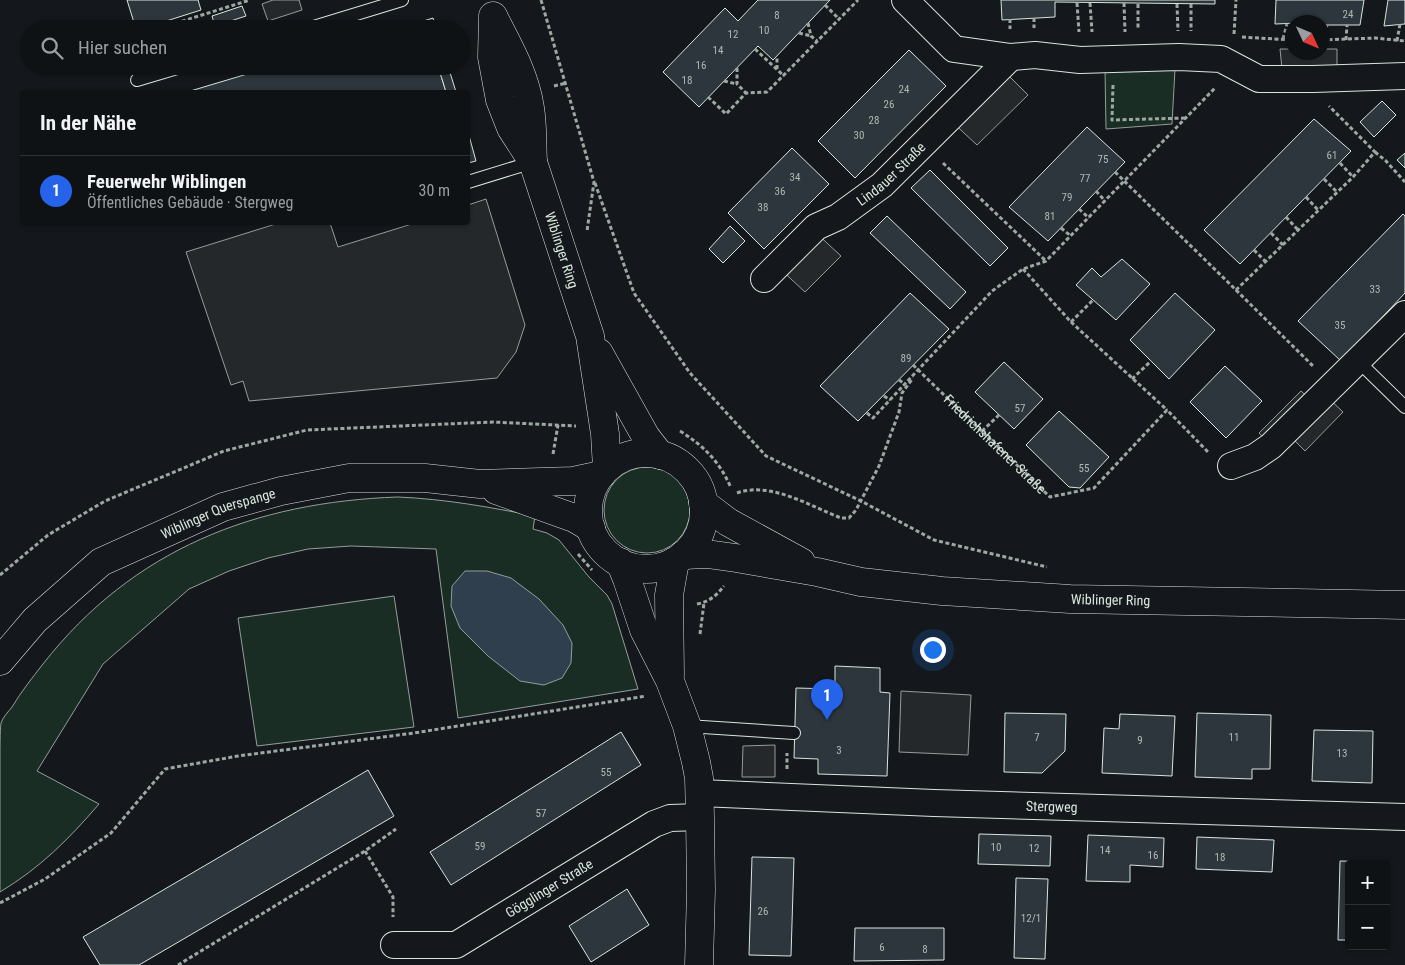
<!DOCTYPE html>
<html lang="de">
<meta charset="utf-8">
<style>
body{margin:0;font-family:"Roboto Condensed",sans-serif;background:#1d2022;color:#f1f3f6}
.controls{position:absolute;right:15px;bottom:15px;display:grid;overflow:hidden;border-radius:5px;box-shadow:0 1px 4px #0004}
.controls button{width:45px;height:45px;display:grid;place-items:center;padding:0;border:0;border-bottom:1px solid #2f3234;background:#0f1215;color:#f1f3f6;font:25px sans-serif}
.compass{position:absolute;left:1285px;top:15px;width:45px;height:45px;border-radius:50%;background:#0f1215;box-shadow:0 1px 4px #0004;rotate:134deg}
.you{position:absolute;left:932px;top:649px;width:18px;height:18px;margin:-12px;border:4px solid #fff;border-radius:50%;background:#1a73e8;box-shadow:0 0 0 8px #1a73e833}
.badge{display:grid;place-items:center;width:32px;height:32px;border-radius:50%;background:#2563eb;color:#fff;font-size:16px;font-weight:700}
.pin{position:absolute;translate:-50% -41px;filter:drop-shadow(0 1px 2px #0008)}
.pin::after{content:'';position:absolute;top:26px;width:18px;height:15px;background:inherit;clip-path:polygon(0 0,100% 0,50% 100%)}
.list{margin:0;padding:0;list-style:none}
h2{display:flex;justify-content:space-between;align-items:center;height:65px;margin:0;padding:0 20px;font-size:21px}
h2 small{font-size:16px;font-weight:400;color:#9b9ea0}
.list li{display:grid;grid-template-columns:32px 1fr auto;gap:15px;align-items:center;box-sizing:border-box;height:70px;padding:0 20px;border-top:1px solid #2f3234}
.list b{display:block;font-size:19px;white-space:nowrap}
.list p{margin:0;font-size:16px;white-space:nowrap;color:#9b9ea0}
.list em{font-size:16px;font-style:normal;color:#9b9ea0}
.icon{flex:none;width:28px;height:28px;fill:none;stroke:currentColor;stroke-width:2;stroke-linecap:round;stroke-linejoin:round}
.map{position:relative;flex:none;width:1405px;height:965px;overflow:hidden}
.search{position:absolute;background:#0f1215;box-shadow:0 1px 4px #0004;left:20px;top:20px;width:450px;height:55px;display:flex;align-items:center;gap:12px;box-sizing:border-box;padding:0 18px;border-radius:28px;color:#9b9ea0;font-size:19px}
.panel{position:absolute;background:#0f1215;box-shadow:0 1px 4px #0004;left:20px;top:90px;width:450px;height:135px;border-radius:5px}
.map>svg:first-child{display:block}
</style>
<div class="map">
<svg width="1405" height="965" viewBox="0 0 1405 965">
<rect width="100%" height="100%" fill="#14181c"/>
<g fill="#1a2d24" stroke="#939e99">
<path d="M1105,69H1175L1172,124L1106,129Z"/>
<circle cx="647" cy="510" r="43"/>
<path d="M398,497C445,499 489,507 535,516L533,529L547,533L559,540L589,577L607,595L612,604L638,689L458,718L436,549L351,546L308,549L268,558L229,571L189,589L103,664L37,771L99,804C69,839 40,868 0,892C0,848 0,804 0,760C0,751 0,730 1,723C3,717 8,712 12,707C21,692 32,678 43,664C133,549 255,502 398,497Z"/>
<path d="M394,596L414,727L257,746L238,618Z"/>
</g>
<g fill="#24282b" stroke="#939e99">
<path d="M273,0H299L302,10L268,21L262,4Z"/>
<path d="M1280,49H1292V52H1322L1323,49H1337V78L1283,79Z"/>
<path d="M1001,68L1028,95L977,145L949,119Z"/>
<path d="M486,199L525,325L516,352L497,378L249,401L243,381L231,385L186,252L282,222L330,223L338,247L415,223L468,222V205Z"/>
<path d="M813,230L841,256L805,292L777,266Z"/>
<path d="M1301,391L1315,404L1325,395L1343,412L1305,451L1286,432L1271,446L1259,433Z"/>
<path d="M901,691L971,695L968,755L899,752Z"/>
<path d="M775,745V777H742L743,746Z"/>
</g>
<path fill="#2f3f4d" stroke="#939e99" d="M465,571H487L511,578L539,599L563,625L572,643L571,663L562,678L544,685L520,681L488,656L460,628L451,606L452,586Z"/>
<g fill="#2c363c" stroke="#d8e6dc">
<path d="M127,0H198L201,10L141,29H136Z"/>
<path d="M758,0H830L773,60L758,46L699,107L663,72L725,8L738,21Z"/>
<path d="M1001,0H1215V4L1055,2V17L1002,20Z"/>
<path d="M1276,0H1364L1360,25H1322V22L1275,24Z"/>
<path d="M1388,0H1405V24L1384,26Z"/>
<path d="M242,6L246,16L215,26L212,16Z"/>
<path d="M433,18L437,29H398Z"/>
<path d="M909,50L946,86L855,178L818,141Z"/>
<path d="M274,66H438L446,92H187Z"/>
<path d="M438,66H448L456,92H446Z"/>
<path d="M1382,101L1396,115L1374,137L1360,122Z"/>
<path d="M1314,119L1351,151L1240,264L1204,230Z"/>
<path d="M1087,127L1125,162L1048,241L1009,207Z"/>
<path d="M468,132L476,161L468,163Z"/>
<path d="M792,148L829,184L764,249L728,213Z"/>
<path d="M1405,153V168L1397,160Z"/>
<path d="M930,170L1008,248L990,266L911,188Z"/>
<path d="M1403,214L1405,216V293L1341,361L1298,321Z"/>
<path d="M887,216L966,292L950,309L870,233Z"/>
<path d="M730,226L745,241L723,263L709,249Z"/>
<path d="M1122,259L1150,284L1116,320L1076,285L1092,268L1101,277Z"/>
<path d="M910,293L949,329L858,421L820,386Z"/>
<path d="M1175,293L1215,330L1169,379L1130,340Z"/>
<path d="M1004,362L1043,399L1014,429L975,392Z"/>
<path d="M1225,366L1262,401L1226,438L1190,402Z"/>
<path d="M1059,411L1109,457L1080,488L1069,487L1026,445Z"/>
<path d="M835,666L880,668V692L890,693L887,776L818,774V759L794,758L796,688L835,689Z"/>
<path d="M1005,713L1066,714L1065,751L1042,773L1004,772Z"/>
<path d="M1197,713L1271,715L1270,769H1252V779L1195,777Z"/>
<path d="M1120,714L1175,716L1172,776L1102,773L1104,728L1119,729Z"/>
<path d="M1314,730L1373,731L1372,783L1312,781Z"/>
<path d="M621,732L641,765L451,885L430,852Z"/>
<path d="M368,770L394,816L139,965H100L83,937Z"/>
<path d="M979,834L1051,836L1050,866L978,864Z"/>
<path d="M1088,835L1164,838L1163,867L1130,865V882L1086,881Z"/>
<path d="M1197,837L1274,840L1272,872L1196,869Z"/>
<path d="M752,857L794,858L791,956L749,955Z"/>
<path d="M1340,861L1378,862V864H1349V940H1338Z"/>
<path d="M1016,878L1048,879L1045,959L1014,958Z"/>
<path d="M627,889L649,925L591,962L569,926Z"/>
<path d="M855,928H944V960L854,961Z"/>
</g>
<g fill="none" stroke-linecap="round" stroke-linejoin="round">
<g stroke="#d8e6dc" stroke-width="14">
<g id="service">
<path d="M307,29L402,0"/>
<path d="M137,80L184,66"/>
<path d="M468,182L533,162"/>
<path d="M1358,361L1405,407"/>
<path d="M687,726L794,733"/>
</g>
</g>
<g stroke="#d8e6dc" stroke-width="28">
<g id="minor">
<path d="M905,0L954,49L1011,57L1035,55L1080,60L1179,57L1221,59L1259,79H1313L1405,76"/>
<path id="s2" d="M764,279L816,227L838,217L882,185L1011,57"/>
<path d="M1231,466L1255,457L1271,446L1405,314"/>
<path id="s3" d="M700,793L934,803L1405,817"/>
<path id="s4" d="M394,945H456L654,824L670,818L700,817"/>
</g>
</g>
<g stroke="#d8e6dc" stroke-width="29">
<g id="tertiary">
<path id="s5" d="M493,16L492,57L500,100L511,128L533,162L590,336L605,434L607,468"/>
<path d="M494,18C509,47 525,75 530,108C533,126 532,144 533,162"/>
<path d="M599,353L646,437L660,455"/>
<path d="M620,562L627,579L644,630L670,681L687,726L696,762L699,778L700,817L701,890L699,965"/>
<path d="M670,675L669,595L675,561"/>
</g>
</g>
<g stroke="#d8e6dc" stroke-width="29">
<g id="secondary">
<circle cx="646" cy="511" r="58"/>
<path d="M496,490L574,518L591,528"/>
<path d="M703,503L728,522L801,562"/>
<path id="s6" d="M683,555L707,554L736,558L817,572L861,582L942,591L1070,599L1405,605"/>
<path id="s7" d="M0,661L35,620L101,562L223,507L281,491L349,478H425L480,484L573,481L601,475"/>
</g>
</g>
<g stroke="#9da8a2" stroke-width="3" stroke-dasharray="4 2.5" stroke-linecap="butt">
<path d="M541,0L594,182L587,231"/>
<path d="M1077,3L1079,32"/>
<path d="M1090,3L1092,32"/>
<path d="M1124,3L1125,32"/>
<path d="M1138,4V30"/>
<path d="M1177,4L1178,31"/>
<path d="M1191,4V31"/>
<path d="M825,5L839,19"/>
<path d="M1034,18V28"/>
<path d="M1010,19V29"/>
<path d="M808,23L811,36L817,41"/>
<path d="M157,29L250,0"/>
<path d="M799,33L811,36"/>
<path d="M1234,34L1236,0"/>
<path d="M1242,37L1292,40"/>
<path d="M1283,39L1287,24"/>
<path d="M1322,40L1375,38L1405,41"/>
<path d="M1323,40L1327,25"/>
<path d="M1346,40L1347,25"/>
<path d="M1397,41L1400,24"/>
<path d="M755,49L784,76"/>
<path d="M737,68V84L746,93"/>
<path d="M777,69V56"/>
<path d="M724,81L737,84"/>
<path d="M1113,85L1112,120L1186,118"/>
<path d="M554,86L566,83"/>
<path d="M708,97L726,114L746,93L767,92L858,0"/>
<path d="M1375,152L1386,161L1405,182"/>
<path d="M943,163L1046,261"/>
<path d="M1340,163L1353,177"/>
<path d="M1115,172L1236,290L1353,177L1375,152L1329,106"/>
<path d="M1324,179L1337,192"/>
<path d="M595,183L634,293L690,373L766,456L861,501L934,540L1047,567"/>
<path d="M1096,191L1105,201"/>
<path d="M1306,197L1318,210"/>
<path d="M1079,209L1089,218"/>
<path d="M1286,217L1298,230"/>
<path d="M1061,228L1071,236"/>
<path d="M1271,233L1283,245"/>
<path d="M1254,250L1265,261"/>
<path d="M1023,269L1071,322L1167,410"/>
<path d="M1236,290L1314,367"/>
<path d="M1071,322L1093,300"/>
<path id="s1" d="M913,365L1050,497L1094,488L1167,410L1209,453"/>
<path d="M1132,379L1151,361"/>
<path d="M899,380L905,384"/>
<path d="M884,396L890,400"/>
<path d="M867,413L873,418L992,291L1023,269L1046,261L1215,88"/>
<path d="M680,431C704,446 720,462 731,488"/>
<path d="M982,431L999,415"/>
<path d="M553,454L558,425"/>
<path d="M737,493C770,481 810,506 841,518H849L856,510L879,466L899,412L902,393L913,378"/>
<path d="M578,554L592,570"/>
<path d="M0,575L48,535L105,501L224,451L307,430L493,422L576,426"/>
<path d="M697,604C709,602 717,595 724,586"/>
<path d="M700,634L704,603"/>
<path d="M787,769V753"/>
<path d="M365,851L393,897V917"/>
<path d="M0,903L45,879L111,833L165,769L238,756L414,733L646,696"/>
<path d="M178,965L365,851L396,829"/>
</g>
<use href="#service" stroke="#14181c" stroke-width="12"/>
<use href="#minor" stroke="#14181c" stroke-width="26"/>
<use href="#tertiary" stroke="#14181c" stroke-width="28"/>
<use href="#secondary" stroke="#14181c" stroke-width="28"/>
</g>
<g text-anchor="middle" stroke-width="4" stroke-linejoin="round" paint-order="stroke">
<g font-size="11" fill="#adbab4">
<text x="1348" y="18">24</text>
<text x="777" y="19">8</text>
<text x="764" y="34">10</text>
<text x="733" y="38">12</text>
<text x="718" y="54">14</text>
<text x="701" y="69">16</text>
<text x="687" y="84">18</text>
<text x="904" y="93">24</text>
<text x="889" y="108">26</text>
<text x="874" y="124">28</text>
<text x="859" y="139">30</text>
<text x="1332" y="159">61</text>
<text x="1103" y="163">75</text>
<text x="795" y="181">34</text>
<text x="1085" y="182">77</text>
<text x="780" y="195">36</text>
<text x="1067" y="201">79</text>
<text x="763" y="211">38</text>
<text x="1050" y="220">81</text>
<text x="1375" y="293">33</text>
<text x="1340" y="329">35</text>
<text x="906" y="362">89</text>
<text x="1020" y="412">57</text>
<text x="1084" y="472">55</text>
<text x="1037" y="741">7</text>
<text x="1234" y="741">11</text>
<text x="1140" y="744">9</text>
<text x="839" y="754">3</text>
<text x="1342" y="757">13</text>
<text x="606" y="776">55</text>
<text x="541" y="817">57</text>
<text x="480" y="850">59</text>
<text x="996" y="851">10</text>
<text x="1034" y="852">12</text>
<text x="1105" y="854">14</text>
<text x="1153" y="859">16</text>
<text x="1220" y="861">18</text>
<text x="763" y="915">26</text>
<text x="1031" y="922">12/1</text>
<text x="882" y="951">6</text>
<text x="925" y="953">8</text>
</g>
<g font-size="14" fill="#d8e6dc" stroke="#14181c">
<text dy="5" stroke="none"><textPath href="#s2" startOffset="166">Lindauer Straße</textPath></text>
<text dy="5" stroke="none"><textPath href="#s5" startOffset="248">Wiblinger Ring</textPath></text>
<text dy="5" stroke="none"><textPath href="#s1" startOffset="114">Friedrichshafener Straße</textPath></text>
<text dy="5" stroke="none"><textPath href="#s7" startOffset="269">Wiblinger Querspange</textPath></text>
<text dy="5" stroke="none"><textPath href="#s6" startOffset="431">Wiblinger Ring</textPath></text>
<text dy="5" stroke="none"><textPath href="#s3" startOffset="352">Stergweg</textPath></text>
<text dy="5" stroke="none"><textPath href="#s4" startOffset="171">Gögglinger Straße</textPath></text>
</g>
</g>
</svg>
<div class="controls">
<button>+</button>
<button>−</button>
</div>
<svg class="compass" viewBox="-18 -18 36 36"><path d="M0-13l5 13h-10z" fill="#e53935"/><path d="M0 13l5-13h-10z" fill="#9b9ea0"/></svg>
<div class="you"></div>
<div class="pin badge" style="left:827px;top:720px">1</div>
<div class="search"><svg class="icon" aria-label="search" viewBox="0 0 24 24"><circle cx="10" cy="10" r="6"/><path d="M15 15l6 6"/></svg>Hier suchen</div>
<section class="panel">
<h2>In der Nähe<small></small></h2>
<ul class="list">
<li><span class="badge">1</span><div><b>Feuerwehr Wiblingen</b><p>Öffentliches Gebäude · Stergweg</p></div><em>30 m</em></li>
</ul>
</section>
</div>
